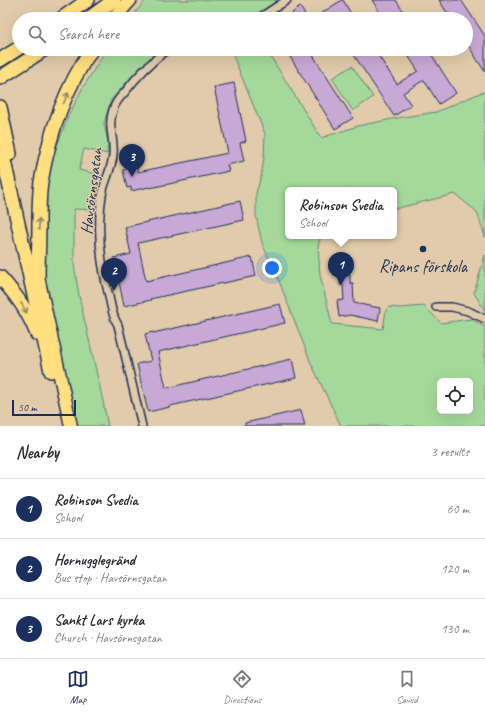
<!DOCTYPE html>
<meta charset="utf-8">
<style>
body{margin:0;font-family:Caveat,sans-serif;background:#f2f2f3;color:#2b2b33}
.controls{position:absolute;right:12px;bottom:12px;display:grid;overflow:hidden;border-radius:6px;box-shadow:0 4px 16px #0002}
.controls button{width:36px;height:36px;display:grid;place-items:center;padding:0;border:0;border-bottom:1px solid #e1e1e2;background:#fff;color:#2b2b33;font:20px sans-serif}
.scale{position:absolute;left:12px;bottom:10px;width:64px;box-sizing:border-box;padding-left:4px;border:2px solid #1b2f5e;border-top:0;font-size:11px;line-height:14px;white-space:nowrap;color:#1b2f5e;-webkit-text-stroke:3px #e1cbaa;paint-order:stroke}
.you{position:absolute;left:272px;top:268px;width:14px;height:14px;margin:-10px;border:3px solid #fff;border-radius:50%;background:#1a73e8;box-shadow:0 0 0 6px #1a73e833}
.badge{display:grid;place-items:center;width:26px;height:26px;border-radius:50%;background:#1b2f5e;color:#fff;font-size:13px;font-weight:700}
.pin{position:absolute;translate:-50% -33px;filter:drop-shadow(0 1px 2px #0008)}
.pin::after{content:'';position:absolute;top:21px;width:14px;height:12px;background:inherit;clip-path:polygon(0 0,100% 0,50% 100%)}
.popup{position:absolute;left:285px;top:187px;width:112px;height:52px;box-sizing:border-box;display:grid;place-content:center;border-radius:6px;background:#fff;filter:drop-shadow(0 1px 3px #0005);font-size:13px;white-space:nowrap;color:#7c7c81}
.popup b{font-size:15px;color:#2b2b33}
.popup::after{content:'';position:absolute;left:50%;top:100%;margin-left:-8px;border:8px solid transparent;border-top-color:#fff}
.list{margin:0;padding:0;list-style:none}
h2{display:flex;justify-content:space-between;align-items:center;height:52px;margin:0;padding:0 16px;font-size:17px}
h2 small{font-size:13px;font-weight:400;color:#7c7c81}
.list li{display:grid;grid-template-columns:26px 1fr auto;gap:12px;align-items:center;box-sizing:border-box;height:60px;padding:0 16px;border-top:1px solid #e1e1e2}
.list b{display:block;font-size:15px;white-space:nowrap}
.list p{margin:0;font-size:13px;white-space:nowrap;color:#7c7c81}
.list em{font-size:13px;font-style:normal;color:#7c7c81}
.icon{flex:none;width:22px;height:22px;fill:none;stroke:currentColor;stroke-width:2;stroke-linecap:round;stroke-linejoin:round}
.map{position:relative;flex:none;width:485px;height:426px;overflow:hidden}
.search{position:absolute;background:#fff;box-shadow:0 4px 16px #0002;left:12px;right:12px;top:12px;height:44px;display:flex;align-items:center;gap:10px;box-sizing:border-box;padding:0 14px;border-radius:22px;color:#7c7c81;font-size:15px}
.sheet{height:232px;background:#fff}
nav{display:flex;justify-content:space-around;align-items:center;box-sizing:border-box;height:56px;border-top:1px solid #e1e1e2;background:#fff;font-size:11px;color:#7c7c81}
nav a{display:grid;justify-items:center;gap:2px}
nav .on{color:#1b2f5e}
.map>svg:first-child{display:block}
</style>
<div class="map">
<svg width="485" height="426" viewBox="0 0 485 426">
<rect width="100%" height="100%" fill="#e1cbaa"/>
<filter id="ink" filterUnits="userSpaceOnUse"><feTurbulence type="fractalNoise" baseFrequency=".025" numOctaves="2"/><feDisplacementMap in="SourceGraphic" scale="8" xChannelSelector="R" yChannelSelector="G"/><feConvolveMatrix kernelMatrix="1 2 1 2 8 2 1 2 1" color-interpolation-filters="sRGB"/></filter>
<g filter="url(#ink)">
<g fill="#a4d99b" stroke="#60847c" fill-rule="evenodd">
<path d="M146,0H278L249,19H130Z"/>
<path d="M107,49H162L134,74L111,100L104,123L108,143L107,154L84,149L79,170L101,175L93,210L74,209V264L79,296L101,392L108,426H76L46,281L43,235L46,191L53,156L68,117L82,89Z"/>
<path d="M238,49H266L321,138L358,126L397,118L436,112L480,93L485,92V237L477,212L455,194L394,209V190H288V236H321L318,246L320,275L332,324L383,329L386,310L389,307L400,308L424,306L441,323L471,319L485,327V426H341L311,363L279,281L262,243L256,216V193L261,177L264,158L265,134L232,53ZM440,381H470V411H440Z"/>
<path d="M352,66L373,97L353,111L332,78Z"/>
<path d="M485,255V311L474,293Z"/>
</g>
<g fill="#c8a9d5" stroke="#1b2f5e">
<path d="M343,0L354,19H312L342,0Z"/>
<path d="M372,0H396L408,19H384Z"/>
<path d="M439,0H461L485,36V72L466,42V19H451Z"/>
<path d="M300,7L308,19H296L292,13Z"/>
<path d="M291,49H309L353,118L335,129L287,52Z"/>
<path d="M350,49H374L397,84L418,71L404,49H428L456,93L439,104L424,80L403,93L411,105L394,116Z"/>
<path d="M234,83L246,141L240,143L244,161L227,165L229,171L150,188L149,187L131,191V187L127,188L123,170L137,166L138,172L228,153L214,87Z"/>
<path d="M240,201L244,220L138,243L146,281L252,257L256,276L150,299L151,300L124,306L114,258L131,254L125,227Z"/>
<path d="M340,274H350V283H353L354,303L380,308L378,321L350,315L339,317L337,301L344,300L343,285H340Z"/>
<path d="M280,304L285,323L158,352L166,388L292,359L296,378L170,406V407L148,412L137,364L151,361L145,334L153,332V333Z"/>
<path d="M301,410L305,426H245V423Z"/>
</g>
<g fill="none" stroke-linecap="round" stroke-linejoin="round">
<g stroke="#1b2f5e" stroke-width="10">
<g id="minor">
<path d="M258,19L287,0"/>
<path d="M436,307H452L468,311L485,319"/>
<path d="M142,426L118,325C112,316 111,306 109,296C100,261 96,226 103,190C106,179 112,167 113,155C115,139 107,127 113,110C115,103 120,97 125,92C137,76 151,62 168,49"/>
</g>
</g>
<g stroke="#1b2f5e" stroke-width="15">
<path id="primary" d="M38,277L71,426"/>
</g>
<g stroke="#1b2f5e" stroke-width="16">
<g id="motorway">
<path d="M61,19L88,0"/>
<path d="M88,19L114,0"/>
<path d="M113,19L130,0"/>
<path d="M0,60L19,48"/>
<path d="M0,78L45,49"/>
<path d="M0,107L10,154"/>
<path d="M0,143L51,371"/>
<path d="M0,277C16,295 28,311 37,334"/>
<path d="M38,277C38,260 39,242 39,225C39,211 39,196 41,182C49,135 65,88 92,49"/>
</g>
</g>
<use href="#minor" stroke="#e1cbaa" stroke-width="7"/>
<use href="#primary" stroke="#ffdf80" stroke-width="12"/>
<use href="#motorway" stroke="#ffdf80" stroke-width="13"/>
</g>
<defs><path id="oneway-shaft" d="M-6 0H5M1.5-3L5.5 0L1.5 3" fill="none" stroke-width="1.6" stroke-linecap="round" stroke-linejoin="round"/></defs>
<g stroke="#8d876f">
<use href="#oneway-shaft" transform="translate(66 98) rotate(-66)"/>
<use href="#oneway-shaft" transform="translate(39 224) rotate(-89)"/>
<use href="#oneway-shaft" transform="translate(24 308) rotate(60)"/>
</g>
</g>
<circle fill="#1b2f5e" stroke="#e1cbaa" stroke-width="1.5" cx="423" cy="249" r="4"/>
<g text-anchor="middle" stroke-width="3" stroke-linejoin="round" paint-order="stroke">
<g font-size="17" fill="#1b2f5e" stroke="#e1cbaa">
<text transform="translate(91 191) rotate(-83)" y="6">Havsörnsgatan</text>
</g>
<g font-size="17" fill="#1b2f5e" stroke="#e1cbaa">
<text x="423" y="272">Ripans förskola</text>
</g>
</g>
</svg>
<div class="controls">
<button><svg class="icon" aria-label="locate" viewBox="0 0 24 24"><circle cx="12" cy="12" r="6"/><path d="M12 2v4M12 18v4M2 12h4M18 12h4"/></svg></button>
</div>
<div class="scale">50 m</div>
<div class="you"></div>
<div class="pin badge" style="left:341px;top:285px">1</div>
<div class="popup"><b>Robinson Svedia</b>School</div>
<div class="pin badge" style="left:114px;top:291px">2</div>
<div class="pin badge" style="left:132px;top:177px">3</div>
<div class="search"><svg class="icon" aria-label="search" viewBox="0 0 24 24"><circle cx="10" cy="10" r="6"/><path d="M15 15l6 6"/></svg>Search here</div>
</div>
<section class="sheet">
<h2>Nearby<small>3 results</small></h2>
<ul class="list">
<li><span class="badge">1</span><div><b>Robinson Svedia</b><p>School</p></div><em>60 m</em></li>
<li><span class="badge">2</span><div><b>Hornugglegränd</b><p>Bus stop · Havsörnsgatan</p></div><em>120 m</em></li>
<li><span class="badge">3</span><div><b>Sankt Lars kyrka</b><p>Church · Havsörnsgatan</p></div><em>130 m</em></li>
</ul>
</section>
<nav>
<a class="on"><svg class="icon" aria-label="map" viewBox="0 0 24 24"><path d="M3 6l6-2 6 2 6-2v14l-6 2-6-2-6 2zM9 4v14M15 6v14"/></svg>Map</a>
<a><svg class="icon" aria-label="directions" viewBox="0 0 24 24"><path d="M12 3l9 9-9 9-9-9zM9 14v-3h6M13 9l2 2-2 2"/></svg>Directions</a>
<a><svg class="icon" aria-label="saved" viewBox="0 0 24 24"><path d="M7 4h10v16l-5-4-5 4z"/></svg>Saved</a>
</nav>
